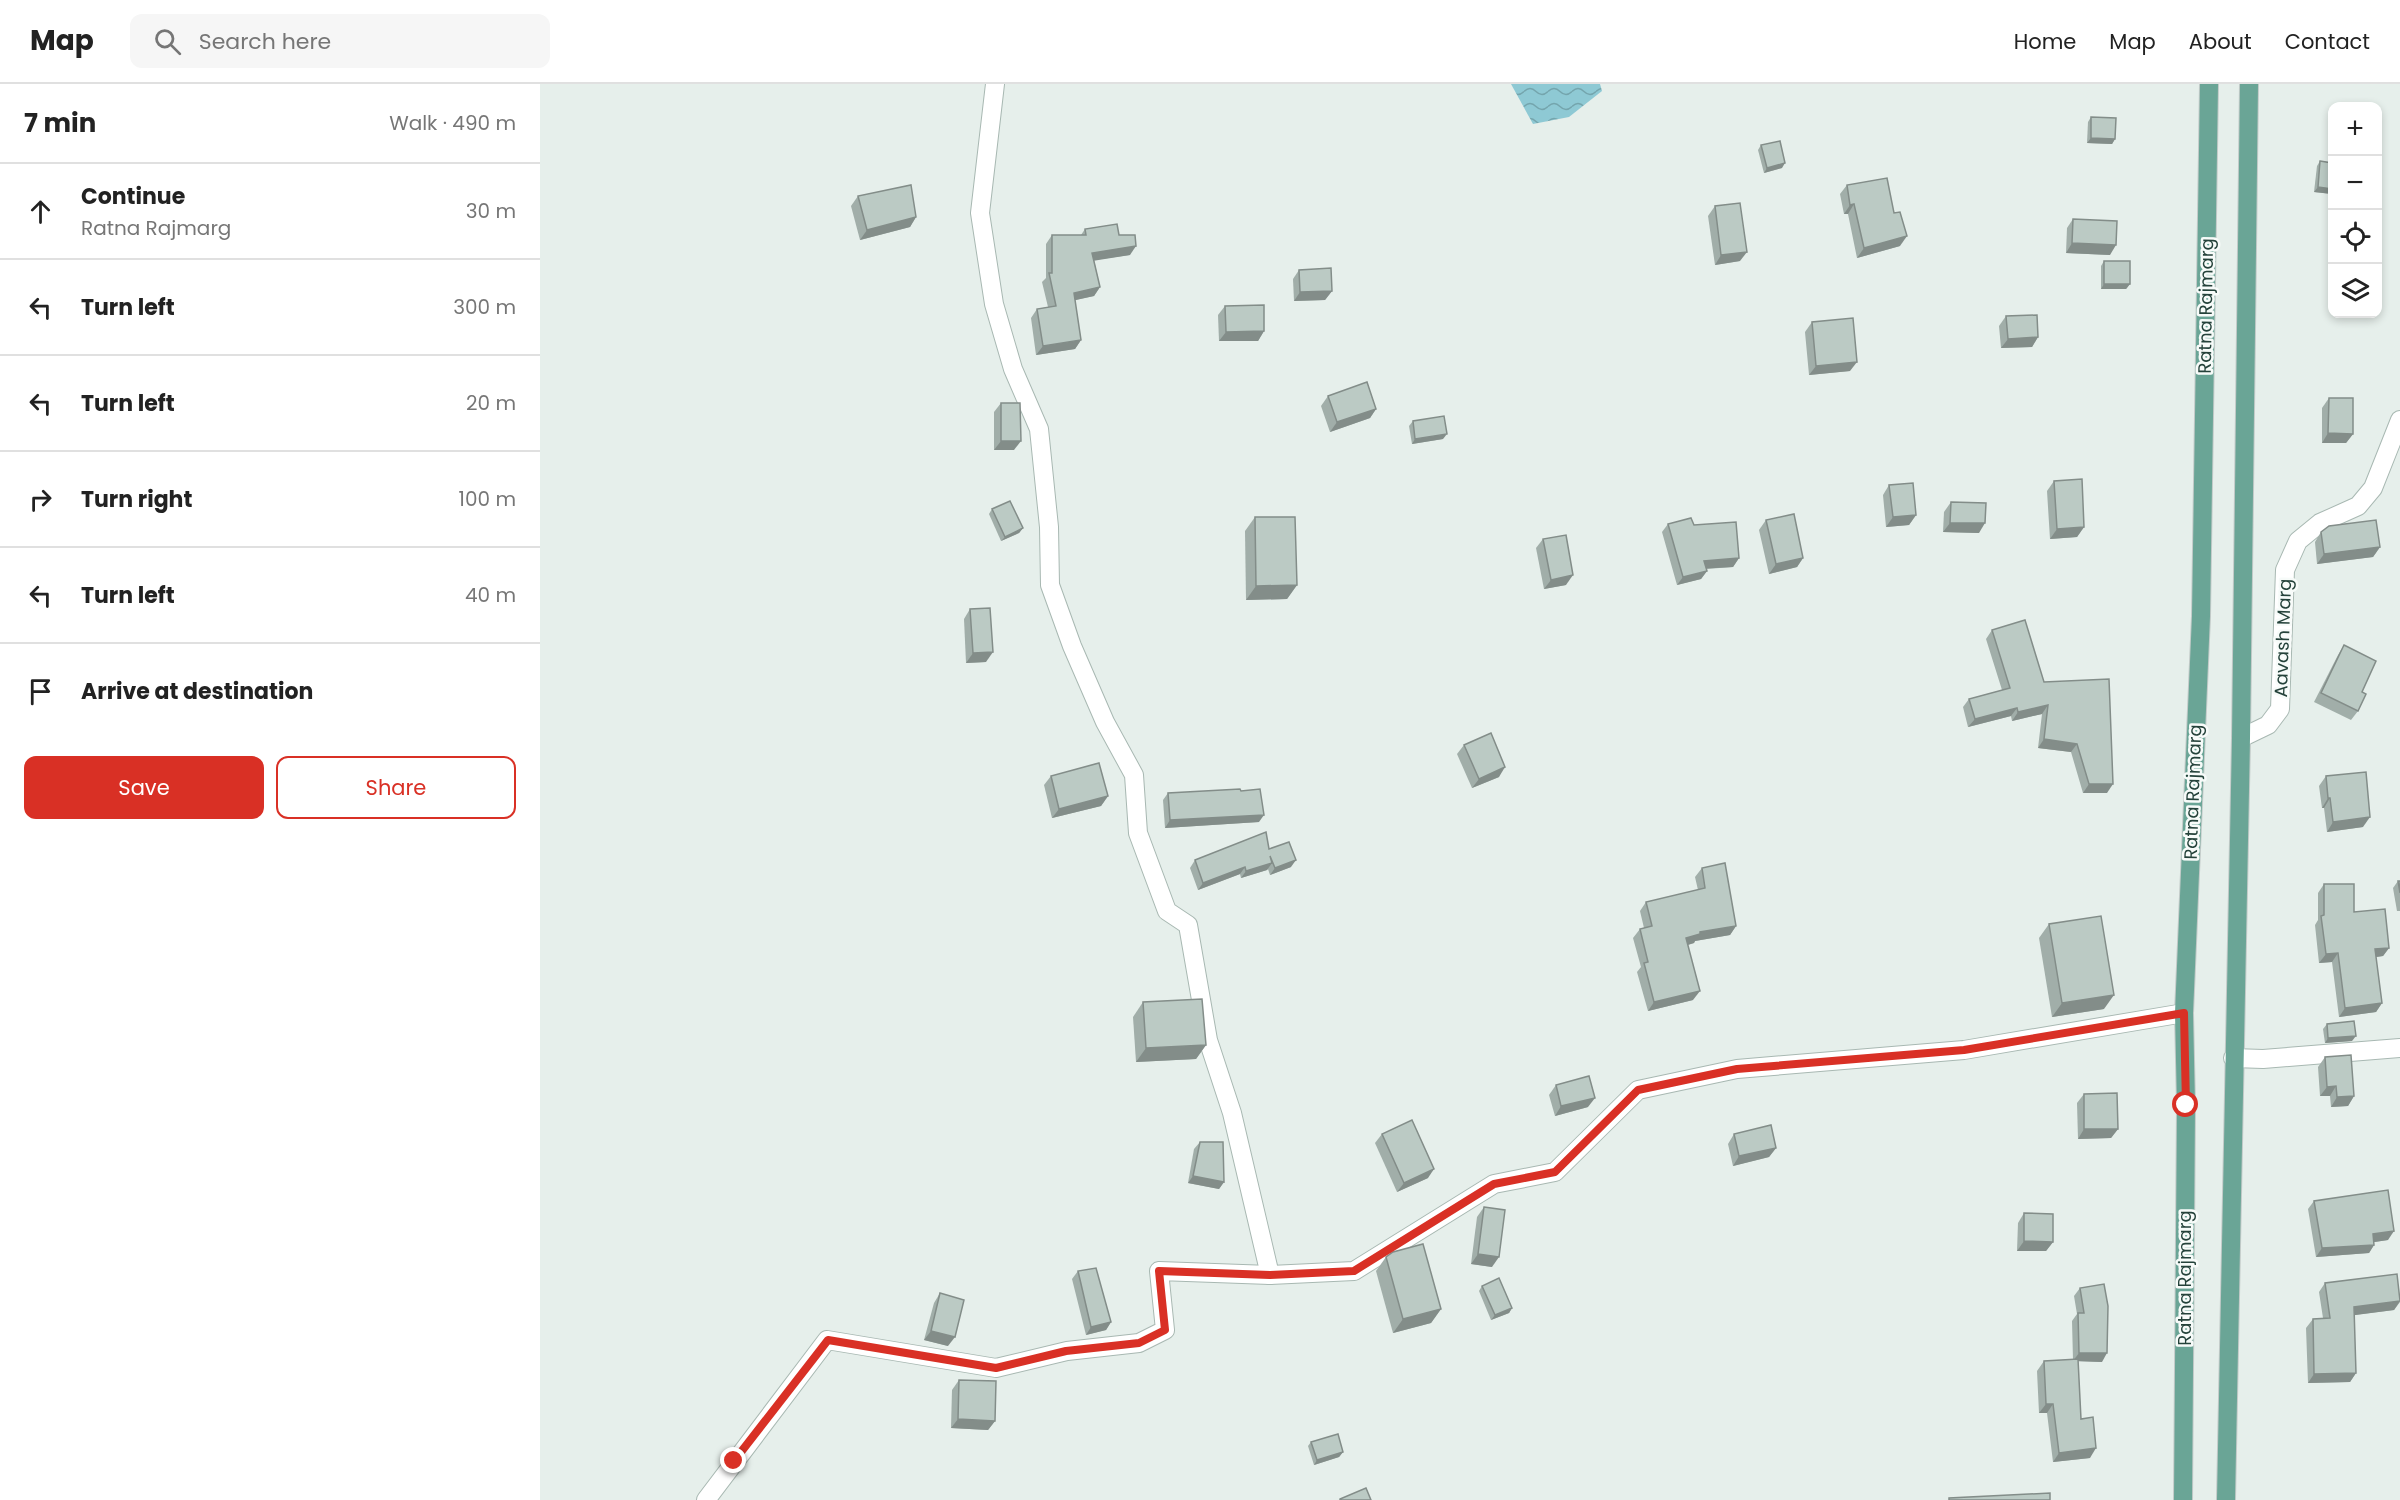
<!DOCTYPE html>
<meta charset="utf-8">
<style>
body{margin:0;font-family:Poppins,sans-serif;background:#f6f6f6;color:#222}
.controls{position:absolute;right:18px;top:18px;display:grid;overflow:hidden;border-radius:12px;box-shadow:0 3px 9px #0003}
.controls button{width:54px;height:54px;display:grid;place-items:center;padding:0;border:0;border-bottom:2px solid #e0e0e0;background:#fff;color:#222;font:30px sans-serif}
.stop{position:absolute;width:18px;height:18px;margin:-14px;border:4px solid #d93025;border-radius:50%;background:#fff}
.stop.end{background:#d93025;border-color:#fff;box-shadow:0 2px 6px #0008}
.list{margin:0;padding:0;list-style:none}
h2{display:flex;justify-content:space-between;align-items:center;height:78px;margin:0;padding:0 24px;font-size:26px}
h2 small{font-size:20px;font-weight:400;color:#767676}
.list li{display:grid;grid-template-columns:39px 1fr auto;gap:18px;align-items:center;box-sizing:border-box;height:96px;padding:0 24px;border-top:2px solid #e0e0e0}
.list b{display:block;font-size:22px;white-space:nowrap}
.list p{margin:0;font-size:20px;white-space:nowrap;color:#767676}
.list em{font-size:20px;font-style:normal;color:#767676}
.actions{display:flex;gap:12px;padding:18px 24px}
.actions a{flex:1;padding:14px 0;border:2px solid #d93025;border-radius:12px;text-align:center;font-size:21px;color:#d93025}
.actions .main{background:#d93025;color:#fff}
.icon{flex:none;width:33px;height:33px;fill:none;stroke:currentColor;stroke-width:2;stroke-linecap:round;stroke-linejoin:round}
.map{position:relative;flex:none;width:1860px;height:1416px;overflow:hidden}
header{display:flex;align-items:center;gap:36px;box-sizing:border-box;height:84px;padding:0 30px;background:#fff;border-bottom:2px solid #e0e0e0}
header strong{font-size:28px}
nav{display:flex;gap:33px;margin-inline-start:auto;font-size:21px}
.search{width:420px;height:54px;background:#f6f6f6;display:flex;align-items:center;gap:15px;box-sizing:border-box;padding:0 21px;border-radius:12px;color:#767676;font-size:22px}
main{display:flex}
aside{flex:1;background:#fff}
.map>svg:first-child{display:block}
</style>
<header>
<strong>Map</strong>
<div class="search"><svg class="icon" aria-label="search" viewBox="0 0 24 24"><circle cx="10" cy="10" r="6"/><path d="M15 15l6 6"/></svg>Search here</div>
<nav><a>Home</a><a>Map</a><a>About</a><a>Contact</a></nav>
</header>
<main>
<aside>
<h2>7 min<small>Walk · 490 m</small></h2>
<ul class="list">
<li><svg class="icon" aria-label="ahead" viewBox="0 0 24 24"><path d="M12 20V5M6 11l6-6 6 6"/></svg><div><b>Continue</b><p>Ratna Rajmarg</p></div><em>30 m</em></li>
<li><svg class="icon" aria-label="left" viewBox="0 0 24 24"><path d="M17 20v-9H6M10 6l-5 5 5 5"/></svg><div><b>Turn left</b></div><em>300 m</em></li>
<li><svg class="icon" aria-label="left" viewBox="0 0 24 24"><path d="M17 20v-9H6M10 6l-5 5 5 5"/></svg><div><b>Turn left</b></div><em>20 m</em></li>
<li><svg class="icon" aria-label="right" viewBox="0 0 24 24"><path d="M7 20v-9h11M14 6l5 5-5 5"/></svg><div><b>Turn right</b></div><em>100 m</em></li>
<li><svg class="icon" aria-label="left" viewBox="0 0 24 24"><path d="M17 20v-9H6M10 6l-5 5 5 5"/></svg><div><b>Turn left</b></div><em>40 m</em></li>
<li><svg class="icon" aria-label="arrive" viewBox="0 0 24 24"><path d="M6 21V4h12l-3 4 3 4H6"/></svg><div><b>Arrive at destination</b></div></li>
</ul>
<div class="actions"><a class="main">Save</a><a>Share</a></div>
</aside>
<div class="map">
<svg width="1860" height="1416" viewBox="0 0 1860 1416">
<defs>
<pattern id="water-waves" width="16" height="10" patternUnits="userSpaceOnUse" patternTransform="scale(1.5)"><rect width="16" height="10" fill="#8ec9d4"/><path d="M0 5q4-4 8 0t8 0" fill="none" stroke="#74a5ad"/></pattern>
</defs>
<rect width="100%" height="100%" fill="#e6efeb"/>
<path fill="url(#water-waves)" d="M971,0H1060L1062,7L1029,33L993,40Z"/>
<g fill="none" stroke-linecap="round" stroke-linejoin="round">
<g stroke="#a8b8b2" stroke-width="20">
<g id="minor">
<path d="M455,0L440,129L454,220L473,285L499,345L509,443L510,501L532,562L565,638L594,691L598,749L627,827L648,841L668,956L692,1029L730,1191"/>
<path d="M1701,654L1728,641L1740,625L1745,486L1758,457L1780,439L1818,422L1833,404L1860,336"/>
<path d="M1693,974L1723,975L1860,964"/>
<path d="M166,1416L287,1256L456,1284L527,1267L599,1259L625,1246L619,1187L730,1191L814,1187L954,1100L1015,1088L1098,1006L1197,985L1424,966L1644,929"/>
</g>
</g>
<g stroke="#c2cac8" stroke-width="20">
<g id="primary">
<path d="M1643,1416L1646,1021L1644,929L1661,532L1669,0"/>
<path d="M1686,1416L1701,654L1709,0"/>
</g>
</g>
<use href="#minor" stroke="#fff" stroke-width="18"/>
<use href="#primary" stroke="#6aa596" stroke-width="18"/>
</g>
<g fill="#a1aea9">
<path d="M1551,33L1575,55L1572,60L1547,59L1548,38Z"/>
<path d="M1221,61L1242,84L1224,89L1218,66Z"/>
<path d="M1780,77L1792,79V110L1774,108L1777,82Z"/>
<path d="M1307,101L1360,162L1317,174L1308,130H1304L1300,110Z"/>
<path d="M318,112L376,133L370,143L320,156L311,122Z"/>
<path d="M1175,122L1200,177L1175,181L1168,132Z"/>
<path d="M1533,135L1570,171L1526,169L1527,144Z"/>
<path d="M545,145L579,151L590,171L554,176L560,203L554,212L535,216L541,256L535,265L496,271L491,234L497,225L508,223L502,198L506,194V160L512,151H541Z"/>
<path d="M1564,177L1590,200L1586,205H1561V182Z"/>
<path d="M759,186L792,207L785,216L754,217L753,195Z"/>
<path d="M685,222L724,247L718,257H679L678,231Z"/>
<path d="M1466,232L1498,253L1492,263L1461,264L1459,242Z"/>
<path d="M1272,238L1310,287L1269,291L1265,248Z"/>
<path d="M788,312L836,325L830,334L790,348L781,322Z"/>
<path d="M1789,314L1813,350L1806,359H1782V324Z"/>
<path d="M461,319L474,366H454V328Z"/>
<path d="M873,337L903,355L872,360L869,342Z"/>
<path d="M1514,397L1544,443L1537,453L1510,455L1507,407Z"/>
<path d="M1349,401L1376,431L1369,441L1346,443L1343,411Z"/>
<path d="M1411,418L1439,449L1403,448L1404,428Z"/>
<path d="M452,425L483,444L479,449L461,457L449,430Z"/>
<path d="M715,433L757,501L747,515L706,516L705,447Z"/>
<path d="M1226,436L1263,474L1257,483L1229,490L1219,446Z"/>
<path d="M1128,440L1154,441L1199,474L1193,483L1166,485L1167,487L1161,495L1137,501L1122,448Z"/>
<path d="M1781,448L1840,463L1833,473L1777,480L1775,458Z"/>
<path d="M1003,455L1026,501L1004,505L996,464Z"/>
<path d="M430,525L446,578L426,579L424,535Z"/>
<path d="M1452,546L1504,598L1567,709H1543L1531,668L1498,664L1502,630L1472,637L1471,632L1428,643L1423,623L1429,615L1462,606L1446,555Z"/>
<path d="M1804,561L1822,608L1818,627L1811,636L1774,618L1798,571Z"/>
<path d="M924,661L959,693L932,704L917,670Z"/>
<path d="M511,692L568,712L561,722L512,734L504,701Z"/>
<path d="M1786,692L1823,743L1787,748L1784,724H1782L1779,702Z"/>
<path d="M701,707L719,738L625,744L623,716L628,709Z"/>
<path d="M729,765L751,783L730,791L728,785L727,786L701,794L700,790L658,806L650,784L655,776Z"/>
<path d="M1162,784L1196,842L1190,851L1155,857L1154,859L1148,861L1153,916L1108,927L1097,888L1101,883L1093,854L1100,845L1104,844L1100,827L1106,818L1158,806L1155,793Z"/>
<path d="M1858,797H1860V827H1857L1853,804Z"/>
<path d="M1784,800L1849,864L1843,872L1836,873L1842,919L1836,928L1799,933L1792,878L1779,879L1775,841L1778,836V809Z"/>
<path d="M1509,840L1564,925L1512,933L1499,854Z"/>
<path d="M603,918L666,961L656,975L596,978L593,933Z"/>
<path d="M1787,940L1812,957L1785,959L1783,945Z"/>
<path d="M1785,973L1814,1012L1808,1022L1791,1023L1790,1012H1780L1778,983Z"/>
<path d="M1016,1001L1048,1023L1015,1032L1009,1011Z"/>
<path d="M1544,1010L1578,1045L1571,1054L1538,1055L1537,1019Z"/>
<path d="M842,1050L888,1094L857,1108L835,1059Z"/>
<path d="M1194,1050L1236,1064L1229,1073L1193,1082L1188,1060Z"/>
<path d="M660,1058L684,1098L679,1105L648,1099L654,1065Z"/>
<path d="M1774,1117L1848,1156L1834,1158V1161L1829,1169L1776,1173L1768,1125Z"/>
<path d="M944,1123L952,1183L931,1180L937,1133Z"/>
<path d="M1484,1129L1513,1158L1506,1167H1477L1478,1139Z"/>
<path d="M846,1173L901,1225L891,1239L853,1249L836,1187Z"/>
<path d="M538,1187L571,1238L566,1246L546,1251L532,1195Z"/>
<path d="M1785,1199L1860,1218L1854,1226L1814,1231L1816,1289L1810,1298L1768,1299L1766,1244L1773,1235L1783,1234L1779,1208Z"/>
<path d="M942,1202L972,1224L969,1229L951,1236L939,1207Z"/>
<path d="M1540,1204L1562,1278L1538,1277L1541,1335L1550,1374L1513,1378L1507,1329H1499L1497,1287L1504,1277L1533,1276L1532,1237L1537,1230L1534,1212Z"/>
<path d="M400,1209L408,1262L384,1256L394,1219Z"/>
<path d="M419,1296L455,1337L448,1346L411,1344L412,1306Z"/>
<path d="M771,1358L803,1368L799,1373L774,1381L768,1362Z"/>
</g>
<g fill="#838d89">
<path d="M1551,54L1575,55L1572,60L1547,59Z"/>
<path d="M1245,79L1242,84L1224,89L1227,84Z"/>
<path d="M1778,103L1792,105V110L1774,108Z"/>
<path d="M1314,120L1308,130H1304L1310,121Z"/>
<path d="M376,133L370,143L320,156L327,146Z"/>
<path d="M1367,152L1360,162L1317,174L1324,164Z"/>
<path d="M1532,159L1576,161L1570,171L1526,169Z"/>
<path d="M596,162L590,171L546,178L552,169Z"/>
<path d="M1207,168L1200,177L1175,181L1181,171Z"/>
<path d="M1564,200H1590L1586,205H1561Z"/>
<path d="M560,203L554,212L527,218L534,209Z"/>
<path d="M792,207L785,216L754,217L760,208Z"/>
<path d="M724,247L718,257H679L686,248Z"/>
<path d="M1498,253L1492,263L1461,264L1468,255Z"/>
<path d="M541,256L535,265L496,271L503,262Z"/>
<path d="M1317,278L1310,287L1269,291L1276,282Z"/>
<path d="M836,325L830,334L790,348L797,338Z"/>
<path d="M1788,349L1813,350L1806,359H1782Z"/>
<path d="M907,350L903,355L872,360L875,355Z"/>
<path d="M461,357H481L474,366H454Z"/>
<path d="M1376,431L1369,441L1346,443L1353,433Z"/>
<path d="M1410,439H1445L1439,449L1403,448Z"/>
<path d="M1544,443L1537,453L1510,455L1517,445Z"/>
<path d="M483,444L479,449L461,457L465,453Z"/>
<path d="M1840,463L1833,473L1777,480L1784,470Z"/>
<path d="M1199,474L1193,483L1158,485L1164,477Z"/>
<path d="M1263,474L1257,483L1229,490L1236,480Z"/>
<path d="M1167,487L1161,495L1137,501L1143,493Z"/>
<path d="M1033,491L1026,501L1004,505L1011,496Z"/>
<path d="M757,501L747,515L706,516L716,502Z"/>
<path d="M453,568L446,578L426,579L433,569Z"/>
<path d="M1508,621L1502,630L1472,637L1478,628Z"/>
<path d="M1477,624L1471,632L1428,643L1435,635Z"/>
<path d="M1504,655L1537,660L1531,668L1498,664Z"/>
<path d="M965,683L959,693L932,704L939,695Z"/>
<path d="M1549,700H1573L1567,709H1543Z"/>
<path d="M568,712L561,722L512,734L519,725Z"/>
<path d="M1788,714H1790L1784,724H1782Z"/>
<path d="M724,731L719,738L625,744L630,736Z"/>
<path d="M1830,733L1823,743L1787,748L1793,738Z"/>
<path d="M756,776L751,783L730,791L735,784Z"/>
<path d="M732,779L727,786L701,794L706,787Z"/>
<path d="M705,783L700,790L658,806L663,799Z"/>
<path d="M1196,842L1190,851L1155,857L1154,859L1140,863L1146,854L1160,848Z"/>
<path d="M1849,864L1843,872L1829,874L1835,865Z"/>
<path d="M1798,869L1792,878L1779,879L1786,870Z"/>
<path d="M1160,907L1153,916L1108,927L1114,918Z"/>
<path d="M1574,911L1564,925L1512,933L1522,919Z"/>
<path d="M1842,919L1836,928L1799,933L1805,924Z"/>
<path d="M1816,952L1812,957L1785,959L1788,954Z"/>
<path d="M666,961L656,975L596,978L606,964Z"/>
<path d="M1796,1002L1790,1012H1780L1787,1003Z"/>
<path d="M1814,1012L1808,1022L1791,1023L1797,1013Z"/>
<path d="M1055,1014L1048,1023L1015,1032L1021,1022Z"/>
<path d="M1544,1045H1578L1571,1054L1538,1055Z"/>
<path d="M1236,1064L1229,1073L1193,1082L1199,1072Z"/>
<path d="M894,1085L888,1094L857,1108L864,1099Z"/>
<path d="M653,1092L684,1098L679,1105L648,1099Z"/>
<path d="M1854,1147L1848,1156L1828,1159L1833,1150Z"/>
<path d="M1484,1157L1513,1158L1506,1167H1477Z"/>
<path d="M1834,1161L1829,1169L1776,1173L1782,1164Z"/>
<path d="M938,1170L959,1173L952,1183L931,1180Z"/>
<path d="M1860,1217L1854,1226L1808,1232L1814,1223Z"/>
<path d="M972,1224L969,1229L951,1236L955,1231Z"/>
<path d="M901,1225L891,1239L853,1249L863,1235Z"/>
<path d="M571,1238L566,1246L546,1251L551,1243Z"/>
<path d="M391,1247L415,1253L408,1262L384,1256Z"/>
<path d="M1539,1269H1567L1562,1278L1533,1277Z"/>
<path d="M1816,1289L1810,1298L1768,1299L1774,1290Z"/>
<path d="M1506,1320H1513L1507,1329H1499Z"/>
<path d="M418,1335L455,1337L448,1346L411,1344Z"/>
<path d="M1556,1364L1550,1374L1513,1378L1519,1369Z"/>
<path d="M803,1368L799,1373L774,1381L777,1376Z"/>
</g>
<g fill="#bbcac4" stroke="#838d89" stroke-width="1.5">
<path d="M1551,33L1576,34L1575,55L1551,54Z"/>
<path d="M1240,57L1245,79L1227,84L1221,61Z"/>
<path d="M1780,77L1792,79V105L1778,103Z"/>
<path d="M1347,94L1354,129L1360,128L1367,152L1324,164L1314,120L1310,121L1307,101Z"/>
<path d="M371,101L376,133L327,146L318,112Z"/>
<path d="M1200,119L1207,168L1181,171L1175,122Z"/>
<path d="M1533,135L1577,137L1576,161L1532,159Z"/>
<path d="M577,140L579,151H595L596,162L552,169L560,203L534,209L541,256L503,262L497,225L516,222L509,189H512V151H546L545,145Z"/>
<rect x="1564" y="177" width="26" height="23"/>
<path d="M791,184L792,207L760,208L759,186Z"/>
<path d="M724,221V247L686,248L685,222Z"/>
<path d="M1497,231L1498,253L1468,255L1466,232Z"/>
<path d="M1313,234L1317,278L1276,282L1272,238Z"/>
<path d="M827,298L836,325L797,338L788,312Z"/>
<path d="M1789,314H1813V350L1788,349Z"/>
<path d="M461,319H480L481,357H461Z"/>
<path d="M904,332L907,350L875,355L873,337Z"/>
<path d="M1542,395L1544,443L1517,445L1514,397Z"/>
<path d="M1373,399L1376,431L1353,433L1349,401Z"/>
<path d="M470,417L483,444L465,453L452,425Z"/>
<path d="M1411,418L1446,419L1445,439H1410Z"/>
<path d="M1254,430L1263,474L1236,480L1226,436Z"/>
<path d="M715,433H755L757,501L716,502Z"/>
<path d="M1151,434L1154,441L1196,438L1199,474L1164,477L1167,487L1143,493L1128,440Z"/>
<path d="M1836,436L1840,463L1784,470L1781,448L1789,442Z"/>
<path d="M1026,451L1033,491L1011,496L1003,455Z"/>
<path d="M450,524L453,568L433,569L430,525Z"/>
<path d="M1485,536L1504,598L1569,595L1573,700H1549L1537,660L1504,655L1508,621L1478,628L1477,624L1435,635L1429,615L1470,604L1452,546Z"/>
<path d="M1804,561L1836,577L1822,608L1826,610L1818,627L1781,609Z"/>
<path d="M951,649L965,683L939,695L924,661Z"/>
<path d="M559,679L568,712L519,725L511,692Z"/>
<path d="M1826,688L1830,733L1793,738L1790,714H1788L1786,692Z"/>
<path d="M700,705L701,707L720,705L724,731L630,736L628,709Z"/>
<path d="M726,748L729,765L749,758L756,776L735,784L730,772L732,779L706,787L705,783L663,799L655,776Z"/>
<path d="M1185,779L1196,842L1160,848V850L1146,854L1160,907L1114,918L1104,879L1108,878L1100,845L1112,842L1106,818L1165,804L1162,784Z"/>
<path d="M1858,797H1860V809Z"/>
<path d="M1784,800H1814V828L1845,825L1849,864L1835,865L1842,919L1805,924L1798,869L1786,870L1781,832L1784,831Z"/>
<path d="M1561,832L1574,911L1522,919L1509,840Z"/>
<path d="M662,915L666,961L606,964L603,918Z"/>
<path d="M1814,937L1816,952L1788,954L1787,940Z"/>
<path d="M1811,971L1814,1012L1797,1013L1796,1002L1787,1003L1785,973Z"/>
<path d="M1049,992L1055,1014L1021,1022L1016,1001Z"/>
<path d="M1577,1009L1578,1045H1544V1010Z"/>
<path d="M872,1036L894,1085L864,1099L842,1050Z"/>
<path d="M1231,1041L1236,1064L1199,1072L1194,1050Z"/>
<path d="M660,1058H683L684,1098L653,1092Z"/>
<path d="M1848,1106L1854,1147L1833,1150L1834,1161L1782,1164L1774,1117Z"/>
<path d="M944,1123L965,1126L959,1173L938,1170Z"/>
<path d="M1484,1129L1513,1130V1158L1484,1157Z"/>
<path d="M883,1160L901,1225L863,1235L846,1173L853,1168Z"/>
<path d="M556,1184L571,1238L551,1243L538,1187Z"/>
<path d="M1857,1190L1860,1217L1814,1223L1816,1289L1774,1290L1773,1235L1790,1234L1785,1199Z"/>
<path d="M959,1194L972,1224L955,1231L942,1202Z"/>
<path d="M1564,1200L1568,1222L1567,1269H1539L1538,1229H1544L1540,1204Z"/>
<path d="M400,1209L424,1216L415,1253L391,1247Z"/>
<path d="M1538,1275L1541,1335L1553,1333L1556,1364L1519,1369L1513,1320H1506L1504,1277Z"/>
<path d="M419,1296L456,1297L455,1337L418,1335Z"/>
<path d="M798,1350L803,1368L777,1376L771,1358Z"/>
<path d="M826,1404L831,1416H800V1415Z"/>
<path d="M1510,1409V1416H1409V1414Z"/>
</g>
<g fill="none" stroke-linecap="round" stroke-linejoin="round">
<path stroke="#d93025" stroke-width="8" d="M194,1377L288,1256L456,1284L526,1267L599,1259L625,1246L619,1187L730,1191L814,1187L954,1100L1015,1088L1098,1006L1197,985L1424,966L1644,929L1646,1021"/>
</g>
<g text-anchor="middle" stroke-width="5" stroke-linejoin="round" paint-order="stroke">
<g font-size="18" fill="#24423a" stroke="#f7fbf9">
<text transform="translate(1666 222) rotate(-89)" y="6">Ratna Rajmarg</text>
<text transform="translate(1743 554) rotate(-88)" y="6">Aavash Marg</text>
<text transform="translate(1653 708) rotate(-88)" y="6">Ratna Rajmarg</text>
<text transform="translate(1645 1194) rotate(-90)" y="6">Ratna Rajmarg</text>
</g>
</g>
</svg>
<div class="controls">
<button>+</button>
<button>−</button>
<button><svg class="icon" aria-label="locate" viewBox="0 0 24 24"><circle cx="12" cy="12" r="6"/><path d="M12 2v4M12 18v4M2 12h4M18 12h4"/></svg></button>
<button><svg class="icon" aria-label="layers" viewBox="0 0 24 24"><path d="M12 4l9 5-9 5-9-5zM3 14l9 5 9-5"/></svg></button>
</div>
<div class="stop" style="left:1646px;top:1021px"></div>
<div class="stop end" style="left:194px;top:1377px"></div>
</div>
</main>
